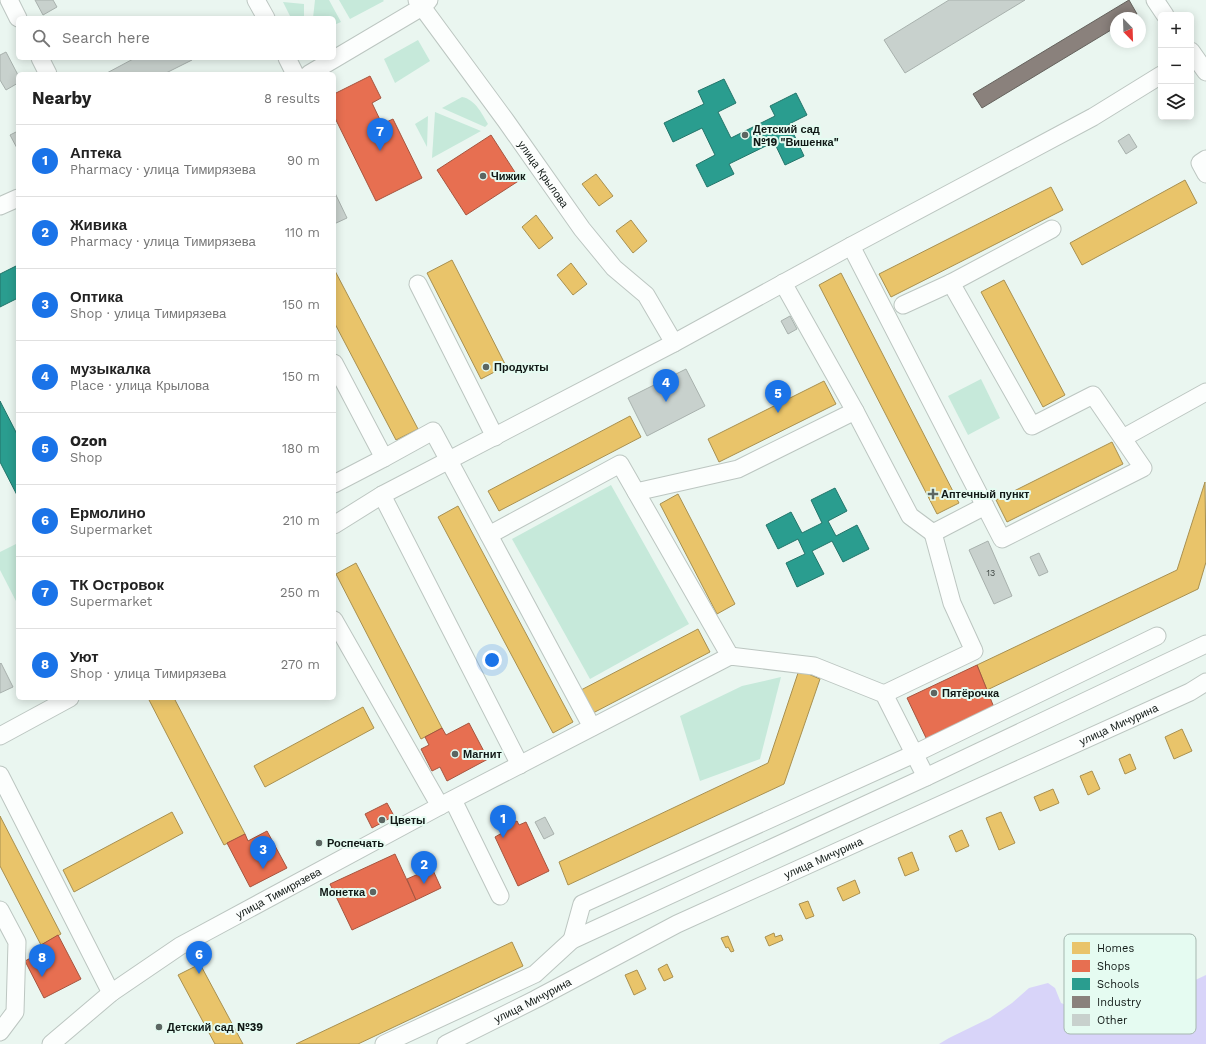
<!DOCTYPE html>
<meta charset="utf-8">
<style>
body{margin:0;font-family:"Work Sans",sans-serif;background:#f2f2f2;color:#222}
.controls{position:absolute;right:12px;top:12px;display:grid;overflow:hidden;border-radius:6px;box-shadow:0 2px 10px #0003}
.controls button{width:36px;height:36px;display:grid;place-items:center;padding:0;border:0;border-bottom:1px solid #e0e0e0;background:#fff;color:#222;font:20px sans-serif}
.compass{position:absolute;left:1110px;top:12px;width:36px;height:36px;border-radius:50%;background:#fff;box-shadow:0 2px 10px #0003;rotate:157deg}
.you{position:absolute;left:492px;top:660px;width:14px;height:14px;margin:-10px;border:3px solid #fff;border-radius:50%;background:#1a73e8;box-shadow:0 0 0 6px #1a73e833}
.badge{display:grid;place-items:center;width:26px;height:26px;border-radius:50%;background:#1a73e8;color:#fff;font-size:13px;font-weight:700}
.pin{position:absolute;translate:-50% -33px;filter:drop-shadow(0 1px 2px #0008)}
.pin::after{content:'';position:absolute;top:21px;width:14px;height:12px;background:inherit;clip-path:polygon(0 0,100% 0,50% 100%)}
.list{margin:0;padding:0;list-style:none}
h2{display:flex;justify-content:space-between;align-items:center;height:52px;margin:0;padding:0 16px;font-size:17px}
h2 small{font-size:13px;font-weight:400;color:#767676}
.list li{display:grid;grid-template-columns:26px 1fr auto;gap:12px;align-items:center;box-sizing:border-box;height:72px;padding:0 16px;border-top:1px solid #e0e0e0}
.list b{display:block;font-size:15px;white-space:nowrap}
.list p{margin:0;font-size:13px;white-space:nowrap;color:#767676}
.list em{font-size:13px;font-style:normal;color:#767676}
.icon{flex:none;width:22px;height:22px;fill:none;stroke:currentColor;stroke-width:2;stroke-linecap:round;stroke-linejoin:round}
.map{position:relative;flex:none;width:1206px;height:1044px;overflow:hidden}
.search{position:absolute;background:#fff;box-shadow:0 2px 10px #0003;left:16px;top:16px;width:320px;height:44px;display:flex;align-items:center;gap:10px;box-sizing:border-box;padding:0 14px;border-radius:6px;color:#767676;font-size:15px}
.panel{position:absolute;background:#fff;box-shadow:0 2px 10px #0003;left:16px;top:72px;width:320px;height:628px;border-radius:6px}
.map>svg:first-child{display:block}
</style>
<div class="map">
<svg width="1206" height="1044" viewBox="0 0 1206 1044">
<rect width="100%" height="100%" fill="#eaf6f0"/>
<g fill="#c6e9da">
<path d="M315,0H329L341,22L334,25V18H313Z"/>
<path d="M339,0H383L384,1L350,19Z"/>
<path d="M283,2L304,4V18H291Z"/>
<path d="M418,40L430,61L395,83L384,59Z"/>
<path d="M462,97C475,99 482,114 488,124L485,127L442,108Z"/>
<path d="M435,112L481,131L432,158Z"/>
<path d="M428,116L427,147L415,124Z"/>
<path d="M981,379L1000,418L968,435L948,396Z"/>
<path d="M611,485L689,624L590,679L512,539Z"/>
<path d="M18,543V605L0,570V552Z"/>
<path d="M781,677L760,759L700,781L680,716L742,686Z"/>
</g>
<path fill="#d8d4f9" d="M1206,975V1044H939L949,1038L990,1018L1012,1003L1029,988L1048,983L1055,988L1061,1003L1074,1008L1100,1010L1119,1006L1155,1003L1153,994L1166,982L1177,984L1184,990L1191,982Z"/>
<g fill="#e9c46a" stroke="#a89050">
<path d="M596,174L613,196L599,206L582,184Z"/>
<path d="M1185,180L1197,203L1082,265L1070,243Z"/>
<path d="M1051,187L1063,210L891,297L879,274Z"/>
<path d="M536,215L553,238L539,249L522,227Z"/>
<path d="M631,220L647,241L633,253L616,231Z"/>
<path d="M452,260L506,366L481,379L427,273Z"/>
<path d="M571,263L587,284L573,295L557,275Z"/>
<path d="M334,269L418,429L396,440L334,322Z"/>
<path d="M841,273L959,503L937,514L819,285Z"/>
<path d="M1004,280L1065,395L1043,407L981,292Z"/>
<path d="M824,381L836,404L719,462L708,439Z"/>
<path d="M630,416L641,437L499,511L488,491Z"/>
<path d="M1112,442L1123,464L1007,522L996,500Z"/>
<path d="M1205,482L1206,562L1198,589L987,690L977,665L1177,570Z"/>
<path d="M678,494L735,604L717,614L660,504Z"/>
<path d="M458,506L573,722L553,733L438,517Z"/>
<path d="M356,563L442,728L421,739L336,574Z"/>
<path d="M698,629L710,652L593,713L581,690Z"/>
<path d="M799,670L820,679L784,784L568,885L559,862L768,763Z"/>
<path d="M148,698H174L245,834L224,845Z"/>
<path d="M363,707L374,728L265,787L254,766Z"/>
<path d="M1182,729L1192,751L1174,759L1165,737Z"/>
<path d="M1130,754L1136,769L1125,774L1119,759Z"/>
<path d="M1092,771L1100,789L1088,795L1080,776Z"/>
<path d="M1053,789L1059,803L1040,811L1034,797Z"/>
<path d="M172,812L183,833L74,892L63,870Z"/>
<path d="M1001,812L1015,843L999,850L986,818Z"/>
<path d="M0,816L61,934L41,945L0,866Z"/>
<path d="M962,830L969,846L956,852L949,836Z"/>
<path d="M912,852L919,870L905,876L898,858Z"/>
<path d="M855,880L860,893L843,901L837,888Z"/>
<path d="M808,901L814,916L806,919L799,904Z"/>
<path d="M774,933L775,937L781,935L783,940L769,946L765,937Z"/>
<path d="M728,936L734,951L731,952L728,947L726,948L721,938Z"/>
<path d="M512,942L523,966L358,1044H296Z"/>
<path d="M200,964L243,1044H215L178,975Z"/>
<path d="M667,964L673,977L664,981L658,969Z"/>
<path d="M637,970L646,989L634,995L625,975Z"/>
</g>
<g fill="#e76f51" stroke="#a6553f">
<path d="M370,76L381,98L372,103L382,124L393,119L422,178L376,201L334,116V94Z"/>
<path d="M491,135L520,180L466,215L437,170Z"/>
<path d="M977,665L995,710L928,742L907,698Z"/>
<path d="M469,723L488,759L447,781L440,767L432,771L421,749L429,745L425,737L442,728L446,735Z"/>
<path d="M387,803L394,816L372,828L365,814Z"/>
<path d="M517,821L519,825L526,822L549,871L518,886L495,837L502,833L500,829Z"/>
<path d="M267,831L287,868L250,887L227,843L245,834L248,841Z"/>
<path d="M395,854L416,900L352,930L330,884Z"/>
<path d="M432,868L441,888L416,900L407,879Z"/>
<path d="M58,935L81,979L44,998L25,961L44,951L41,945Z"/>
</g>
<g fill="#2a9d8f" stroke="#22756a">
<path d="M724,79L736,103L718,112L731,138L775,116L770,106L796,93L807,115L789,124L804,156L785,165L774,142L729,164L734,174L707,187L696,165L715,155L702,128L673,142L664,123L704,104L698,91Z"/>
<path d="M18,265V298L0,307V274Z"/>
<path d="M0,401L18,436V497L0,462Z"/>
<path d="M835,488L847,511L828,521L836,536L857,525L869,549L843,562L832,541L812,551L824,574L797,587L786,563L805,554L798,539L778,549L766,525L791,512L802,533L822,523L811,500Z"/>
</g>
<path fill="#8a817c" stroke="#65625d" d="M1129,0L1137,14L1131,18H1116V27L982,108L973,94Z"/>
<g fill="#c8d1cd" stroke="#a8b1ad">
<path d="M35,0H53L57,7L43,15Z"/>
<path d="M949,0H1025L905,73L884,40Z"/>
<path d="M6,52L18,75V83L6,90L0,80V55Z"/>
<path d="M135,58H191L192,60L164,74H105Z"/>
<path d="M18,131V150L10,135Z"/>
<path d="M1129,134L1137,147L1126,154L1118,141Z"/>
<path d="M334,191L347,218L334,224Z"/>
<path d="M790,316L797,329L788,334L781,321Z"/>
<path d="M686,369L705,406L647,436L628,398Z"/>
<path d="M988,541L1012,596L994,604L969,550Z"/>
<path d="M1039,553L1048,572L1039,576L1030,557Z"/>
<path d="M1,663L13,687L0,693V664Z"/>
<path d="M545,817L554,834L544,839L535,822Z"/>
</g>
<g fill="none" stroke-linecap="round" stroke-linejoin="round">
<g stroke="#bcc6c1" stroke-width="19">
<g id="minor">
<path d="M9,0L18,18"/>
<path d="M256,0L266,18"/>
<path id="s1" d="M417,0L506,121L582,229L614,268L646,295L674,343"/>
<path d="M1155,0L1165,15"/>
<path d="M1191,51L1206,72"/>
<path d="M40,58L48,74"/>
<path d="M287,58L295,74"/>
<path d="M309,74L422,7L429,0"/>
<path d="M1206,159L1200,163L1206,174"/>
<path d="M0,206L18,198"/>
<path d="M851,246L1002,539L1143,468L1093,395L1032,426L951,283"/>
<path d="M783,283L855,411L910,516L933,533L985,506"/>
<path d="M418,284L495,437"/>
<path d="M903,305L951,283L1052,229"/>
<path d="M334,363L384,458L433,431L592,727"/>
<path d="M1123,438L1206,392"/>
<path d="M334,484L384,458"/>
<path d="M636,492L738,469L855,411"/>
<path d="M382,495L520,765"/>
<path d="M334,525L382,495L674,343L851,246L1093,117L1161,75"/>
<path d="M489,535L620,464L730,656"/>
<path d="M334,620L440,806"/>
<path d="M884,694L974,651L952,603L933,533"/>
<path d="M0,736L70,698"/>
<path d="M0,775L111,993"/>
<path d="M453,800L500,896"/>
<path d="M0,910L17,942L15,1012L0,1032"/>
<path d="M572,940L582,904L914,754L1157,636"/>
<path id="s2" d="M51,1044L111,993L180,946L440,806L730,656L814,666L884,694L926,777"/>
<path d="M384,1044L535,974L572,940L926,777L1206,644"/>
<path id="s3" d="M446,1044L536,999L677,924L1190,692L1206,682"/>
</g>
</g>
<use href="#minor" stroke="#fcfefd" stroke-width="17"/>
</g>
<g fill="#5c6662" stroke="#e5fbf1" stroke-width="1.5">
<circle cx="745" cy="135" r="4"/>
<circle cx="483" cy="176" r="4"/>
<circle cx="486" cy="367" r="4"/>
<path d="M931 488h4v4h4v4h-4v4h-4v-4h-4v-4h4z"/>
<circle cx="934" cy="693" r="4"/>
<circle cx="455" cy="754" r="4"/>
<circle cx="382" cy="820" r="4"/>
<circle cx="319" cy="843" r="4"/>
<circle cx="373" cy="892" r="4"/>
<circle cx="159" cy="1027" r="4"/>
</g>
<g text-anchor="middle" stroke-width="4" stroke-linejoin="round" paint-order="stroke">
<g font-size="9" fill="#3e4643">
<text x="991" y="576">13</text>
</g>
<g font-size="11" font-weight="bold" fill="#101815" stroke="#e5fbf1" text-anchor="start">
<text x="753" y="133">Детский сад<tspan x="753" dy="13">№19 "Вишенка"</tspan></text>
<text x="491" y="180">Чижик</text>
<text x="494" y="371">Продукты</text>
<text x="941" y="498">Аптечный пункт</text>
<text x="942" y="697">Пятёрочка</text>
<text x="463" y="758">Магнит</text>
<text x="390" y="824">Цветы</text>
<text x="327" y="847">Роспечать</text>
<text x="365" y="896" text-anchor="end">Монетка</text>
<text x="167" y="1031">Детский сад №39</text>
</g>
<g font-size="11" fill="#101815" stroke="#e5fbf1">
<text dy="4" stroke="none"><textPath href="#s1" startOffset="215">улица Крылова</textPath></text>
<text dy="4" stroke="none"><textPath href="#s3" startOffset="745">улица Мичурина</textPath></text>
<text dy="4" stroke="none"><textPath href="#s3" startOffset="421">улица Мичурина</textPath></text>
<text dy="4" stroke="none"><textPath href="#s2" startOffset="274">улица Тимирязева</textPath></text>
<text dy="4" stroke="none"><textPath href="#s3" startOffset="97">улица Мичурина</textPath></text>
</g>
</g>
<rect x="1064" y="934" width="132" height="100" rx="6" fill="#e5fbf1" stroke="#a5b7af" stroke-width="1"/>
<rect x="1072" y="942" width="18" height="12" fill="#e9c46a"/>
<rect x="1072" y="960" width="18" height="12" fill="#e76f51"/>
<rect x="1072" y="978" width="18" height="12" fill="#2a9d8f"/>
<rect x="1072" y="996" width="18" height="12" fill="#8a817c"/>
<rect x="1072" y="1014" width="18" height="12" fill="#c8d1cd"/>
<g font-size="11" fill="#101815">
<text x="1097" y="952">Homes</text>
<text x="1097" y="970">Shops</text>
<text x="1097" y="988">Schools</text>
<text x="1097" y="1006">Industry</text>
<text x="1097" y="1024">Other</text>
</g>
</svg>
<div class="controls">
<button>+</button>
<button>−</button>
<button><svg class="icon" aria-label="layers" viewBox="0 0 24 24"><path d="M12 4l9 5-9 5-9-5zM3 14l9 5 9-5"/></svg></button>
</div>
<svg class="compass" viewBox="-18 -18 36 36"><path d="M0-13l5 13h-10z" fill="#e53935"/><path d="M0 13l5-13h-10z" fill="#767676"/></svg>
<div class="you"></div>
<div class="pin badge" style="left:503px;top:838px">1</div>
<div class="pin badge" style="left:424px;top:884px">2</div>
<div class="pin badge" style="left:263px;top:869px">3</div>
<div class="pin badge" style="left:666px;top:402px">4</div>
<div class="pin badge" style="left:778px;top:413px">5</div>
<div class="pin badge" style="left:199px;top:974px">6</div>
<div class="pin badge" style="left:380px;top:151px">7</div>
<div class="pin badge" style="left:42px;top:977px">8</div>
<div class="search"><svg class="icon" aria-label="search" viewBox="0 0 24 24"><circle cx="10" cy="10" r="6"/><path d="M15 15l6 6"/></svg>Search here</div>
<section class="panel">
<h2>Nearby<small>8 results</small></h2>
<ul class="list">
<li><span class="badge">1</span><div><b>Аптека</b><p>Pharmacy · улица Тимирязева</p></div><em>90 m</em></li>
<li><span class="badge">2</span><div><b>Живика</b><p>Pharmacy · улица Тимирязева</p></div><em>110 m</em></li>
<li><span class="badge">3</span><div><b>Оптика</b><p>Shop · улица Тимирязева</p></div><em>150 m</em></li>
<li><span class="badge">4</span><div><b>музыкалка</b><p>Place · улица Крылова</p></div><em>150 m</em></li>
<li><span class="badge">5</span><div><b>Ozon</b><p>Shop</p></div><em>180 m</em></li>
<li><span class="badge">6</span><div><b>Ермолино</b><p>Supermarket</p></div><em>210 m</em></li>
<li><span class="badge">7</span><div><b>ТК Островок</b><p>Supermarket</p></div><em>250 m</em></li>
<li><span class="badge">8</span><div><b>Уют</b><p>Shop · улица Тимирязева</p></div><em>270 m</em></li>
</ul>
</section>
</div>
